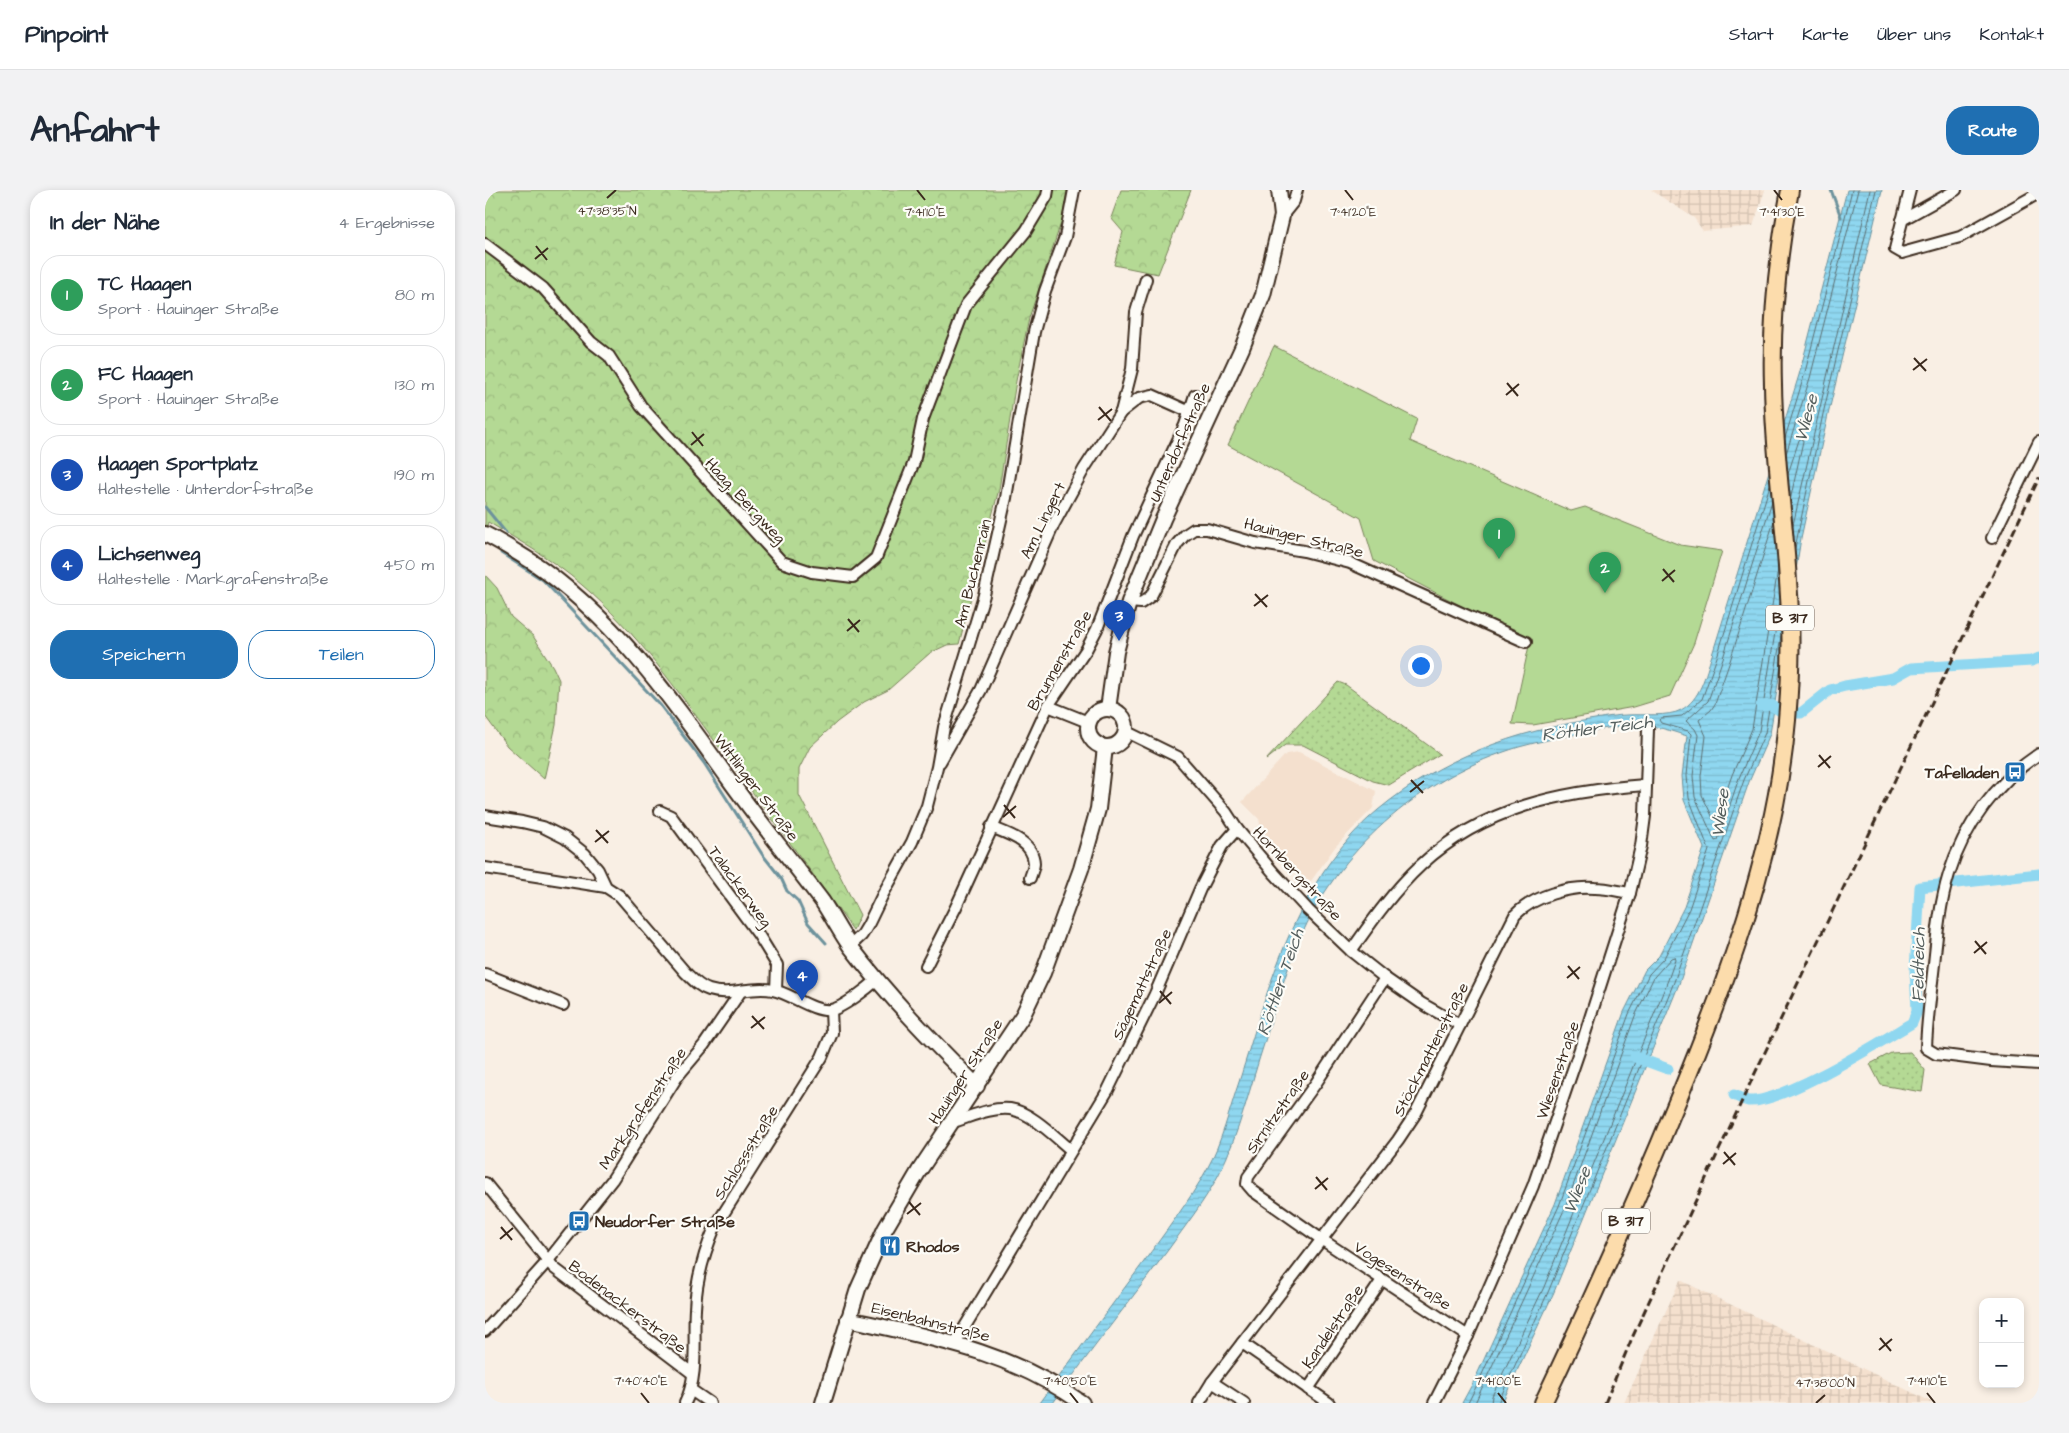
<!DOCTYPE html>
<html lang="de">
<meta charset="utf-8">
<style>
body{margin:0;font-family:"Architects Daughter",sans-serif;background:#f2f2f3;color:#1f2937}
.controls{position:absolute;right:15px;bottom:15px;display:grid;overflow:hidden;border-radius:10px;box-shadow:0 2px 8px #0003}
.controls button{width:45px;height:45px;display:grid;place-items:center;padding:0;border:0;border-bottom:1px solid #e0e1e3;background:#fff;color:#1f2937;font:25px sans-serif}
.you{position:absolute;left:935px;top:475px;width:18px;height:18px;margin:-12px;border:4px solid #fff;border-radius:50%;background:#1a73e8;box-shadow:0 0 0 8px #1a73e833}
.badge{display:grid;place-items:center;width:32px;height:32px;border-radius:50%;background:#1f6fb2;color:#fff;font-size:16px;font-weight:700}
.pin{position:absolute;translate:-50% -41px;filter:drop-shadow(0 1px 2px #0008)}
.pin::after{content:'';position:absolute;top:26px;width:18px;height:15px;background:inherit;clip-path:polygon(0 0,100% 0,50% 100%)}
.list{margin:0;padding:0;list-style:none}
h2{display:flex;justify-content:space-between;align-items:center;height:65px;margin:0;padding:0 20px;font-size:21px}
h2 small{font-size:16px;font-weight:400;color:#747a83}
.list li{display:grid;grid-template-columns:32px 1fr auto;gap:15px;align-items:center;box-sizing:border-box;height:80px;margin:0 10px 10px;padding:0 10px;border:1px solid #e0e1e3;border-radius:20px}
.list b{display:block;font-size:19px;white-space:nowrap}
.list p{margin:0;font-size:16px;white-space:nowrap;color:#747a83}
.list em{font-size:16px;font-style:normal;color:#747a83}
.actions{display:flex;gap:10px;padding:15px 20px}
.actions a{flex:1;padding:11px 0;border:1px solid #1f6fb2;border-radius:20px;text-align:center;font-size:18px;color:#1f6fb2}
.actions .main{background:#1f6fb2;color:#fff}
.map{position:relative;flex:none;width:1554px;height:1213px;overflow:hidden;border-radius:20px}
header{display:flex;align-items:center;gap:30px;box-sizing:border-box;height:70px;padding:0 25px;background:#fff;border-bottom:1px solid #e0e1e3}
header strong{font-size:24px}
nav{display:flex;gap:28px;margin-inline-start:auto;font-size:18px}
.intro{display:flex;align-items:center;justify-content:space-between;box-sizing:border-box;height:120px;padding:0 30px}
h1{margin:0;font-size:35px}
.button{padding:12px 22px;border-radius:20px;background:#1f6fb2;color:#fff;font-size:18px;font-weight:700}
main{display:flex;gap:30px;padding:0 30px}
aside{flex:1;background:#fff;border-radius:20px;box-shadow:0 2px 8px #0003}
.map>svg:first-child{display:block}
</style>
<header>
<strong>Pinpoint</strong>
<nav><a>Start</a><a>Karte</a><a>Über uns</a><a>Kontakt</a></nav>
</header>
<div class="intro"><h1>Anfahrt</h1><a class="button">Route</a></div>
<main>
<aside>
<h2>In der Nähe<small>4 Ergebnisse</small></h2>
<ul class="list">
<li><span class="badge" style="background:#2e9e5b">1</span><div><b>TC Haagen</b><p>Sport · Hauinger Straße</p></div><em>80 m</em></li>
<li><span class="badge" style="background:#2e9e5b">2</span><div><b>FC Haagen</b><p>Sport · Hauinger Straße</p></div><em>130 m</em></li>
<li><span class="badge" style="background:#1a4fb4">3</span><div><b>Haagen Sportplatz</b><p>Haltestelle · Unterdorfstraße</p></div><em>190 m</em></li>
<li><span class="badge" style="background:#1a4fb4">4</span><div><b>Lichsenweg</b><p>Haltestelle · Markgrafenstraße</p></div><em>450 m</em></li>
</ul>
<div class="actions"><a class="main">Speichern</a><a>Teilen</a></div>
</aside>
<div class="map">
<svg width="1554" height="1213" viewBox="0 0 1554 1213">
<defs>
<pattern id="industrial-grid" width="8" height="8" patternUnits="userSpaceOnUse" patternTransform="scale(1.25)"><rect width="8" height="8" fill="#f4e0ce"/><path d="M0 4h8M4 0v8" fill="none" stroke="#d2c0b0"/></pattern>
<pattern id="forest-crowns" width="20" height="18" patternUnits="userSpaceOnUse" patternTransform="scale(1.25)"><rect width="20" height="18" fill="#b4d994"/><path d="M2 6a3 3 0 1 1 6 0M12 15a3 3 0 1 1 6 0" fill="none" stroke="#9cba7f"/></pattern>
<pattern id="park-dots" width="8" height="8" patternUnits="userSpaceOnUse" patternTransform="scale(1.25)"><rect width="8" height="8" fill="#b4d994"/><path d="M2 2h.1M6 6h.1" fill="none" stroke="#9cba7f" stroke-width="1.8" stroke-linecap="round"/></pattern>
<pattern id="water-rules" width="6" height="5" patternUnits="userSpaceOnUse" patternTransform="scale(1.25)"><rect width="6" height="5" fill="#8fd7f0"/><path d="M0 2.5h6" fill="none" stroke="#7cb9cd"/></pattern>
</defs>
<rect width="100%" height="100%" fill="#f9efe4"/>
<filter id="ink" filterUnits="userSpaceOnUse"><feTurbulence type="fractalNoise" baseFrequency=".02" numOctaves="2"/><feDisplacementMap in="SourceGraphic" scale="10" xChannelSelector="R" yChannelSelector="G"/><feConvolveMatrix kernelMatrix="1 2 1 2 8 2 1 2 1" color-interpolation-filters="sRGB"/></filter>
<g filter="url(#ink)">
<path fill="#f4e0ce" d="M814,562L891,601L888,618L850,657L826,691L809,681L777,643L774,629L757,612L801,564Z"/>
<g fill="url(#industrial-grid)">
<path d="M1166,0H1280L1268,36L1218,41L1209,28Z"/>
<path d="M1195,1090L1449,1213H1139Z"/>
</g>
<path fill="#b4d994" stroke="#788259" d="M789,156L932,229L925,251L1086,321L1100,317L1195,355L1237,361L1209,453L1185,506L1149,517L1048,535L1027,534L1045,451L889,371L876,328L743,255Z"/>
<g fill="url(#forest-crowns)" stroke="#788259">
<path d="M0,0H582L577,30L544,128L531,191L514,299L474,454L462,455L445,463L403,500L379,512L352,532L325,557L314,579V605L375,725L368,740C324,678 279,618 234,557C192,500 151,441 97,395C68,370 35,351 3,332L0,343Z"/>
<path d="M636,0H706L673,84L629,75L638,42L626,28Z"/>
<path d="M0,385L12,398L26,427L48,446L68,477L74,490L71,535L59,589L22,556L0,526Z"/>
</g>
<g fill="url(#park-dots)" stroke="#788259">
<path d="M853,492L861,495L955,564L904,595L888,591L818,555H800L781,570Z"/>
<path d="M1425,862L1440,880L1437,902L1396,895L1385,874L1406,863Z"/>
</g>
<path fill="url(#water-rules)" stroke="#6d929c" d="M1362,0H1397L1343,225L1316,348L1285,544L1264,592L1194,794L1069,1102L1017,1213H977L990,1189L1070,1014L1139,822L1160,780L1174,766L1199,717L1219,658L1199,610L1197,586L1202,546C1186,541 1170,535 1153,535C1134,535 1116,539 1098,543C1077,547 1055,551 1034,557C941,585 859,653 818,742C802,777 791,814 780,851C765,896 755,942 734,984C720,1011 701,1035 683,1060C645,1111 605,1161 568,1213H555C589,1166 623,1120 658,1073C680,1042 704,1012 722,979C737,952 744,921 754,892C785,794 810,690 893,620C956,568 1030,541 1110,529C1121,527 1132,525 1142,525C1157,524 1184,527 1196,520C1216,509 1220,485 1227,465L1314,185Z"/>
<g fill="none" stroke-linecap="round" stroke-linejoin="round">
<g stroke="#5d6f72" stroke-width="1">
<path d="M1300,248L1319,186L1367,0"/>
<path d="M1301,264L1325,188L1373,0"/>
<path d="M1303,284L1314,250L1317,248L1318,251L1305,311"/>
<path d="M1287,311L1238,468L1223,511L1201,531L1210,539L1213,545L1208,586L1210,607L1230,651L1233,650L1254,588L1274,541L1295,412"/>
<path d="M1289,331L1245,471L1230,514L1226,520L1214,530L1221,546L1216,586L1217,605L1229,630L1232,628L1247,585L1267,539L1293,379"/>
<path d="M1308,335L1385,0"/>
<path d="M1310,358L1338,224L1391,0"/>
<path d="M983,1213L994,1191L1074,1016L1144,824L1164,784L1179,768L1204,719L1224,660L1204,608L1202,586L1206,544L1203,541L1176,533L1174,530L1176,528L1197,526L1217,509L1232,467L1285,295"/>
<path d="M990,1213L1080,1018L1150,826L1169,787L1186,768L1189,767L1190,770L1183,790L1059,1097L1007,1206L1006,1213"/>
<path d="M1013,1213L1064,1100L1189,792L1259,590L1280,543L1296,446"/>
</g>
<g stroke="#6d929c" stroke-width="3">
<path d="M1346,0L1356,27"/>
<path d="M0,317L21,343"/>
<path d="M16,363L58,390L175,515L219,573L277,664L296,688L302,701L313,711L323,733L341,753"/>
</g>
<g stroke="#8fd7f0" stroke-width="11">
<path d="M1276,516L1286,515L1299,523H1316L1345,500L1360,496L1408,488L1426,478L1547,471L1554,468"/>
<path d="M1150,867L1183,879"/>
<path d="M1249,905C1253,907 1259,910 1263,911C1297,914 1395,852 1427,833L1432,821L1430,780L1435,697L1554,684"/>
</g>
<g stroke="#3b2a1e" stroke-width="14">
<g id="street">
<path d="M1425,0L1410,59L1417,63L1475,47L1554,3"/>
<path d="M797,26L809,11L812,0"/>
<path d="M1417,30L1471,0"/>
<path d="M0,54L58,98L106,152L124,166L156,216L297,372L327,382L368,387L391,368L429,272L438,229L481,115L541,41L562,6L563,0"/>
<path d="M636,222L654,208L667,205L705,222"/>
<path d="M1507,348L1554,252"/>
<path d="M644,412L656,413L666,406L692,354L700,345L709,339H722L770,353L819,361L865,373L1041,452"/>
<path d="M563,516L603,532"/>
<path d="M640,541L693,567L741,622L752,639L788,682L823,720L866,761L900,788L936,813L975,835"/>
<path d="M1554,564C1512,592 1479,635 1464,684C1455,713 1452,744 1449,774C1446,802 1442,830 1441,858L1451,864L1506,871L1554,874"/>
<path d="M455,572L496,500L569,334L599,279L636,222L647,179L651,122L661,89"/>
<path d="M175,621L186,626L273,744L292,775L291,800"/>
<path d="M0,626L37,632L58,637L80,648L100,664L113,680L121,697L135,706L200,782C207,789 214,797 224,800C246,807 266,795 288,800C305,803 328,822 345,820C357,819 384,797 393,789"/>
<path d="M506,637C523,644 548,651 549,673C549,678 546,684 545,688"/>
<path d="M0,678L121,697"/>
<path d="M365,756L377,745L383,735L398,704L427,652L442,616L452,577L459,537L499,405L521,308L549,142L560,101L580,47L589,0"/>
<path d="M866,761C887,731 909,700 936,675C998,617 1078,601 1160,595"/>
<path d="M441,776L471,717L563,516L601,460L612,439L648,346L700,235L710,205"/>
<path d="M0,784L78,815"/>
<path d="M900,788L831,893L763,987L762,994L768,1001L836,1049L983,1146"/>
<path d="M468,932C485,927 506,917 525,919C546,922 570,947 586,960"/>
<path d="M0,993L69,1078L207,1183"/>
<path d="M0,1141L62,1072L127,990L192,887L219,855L256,801"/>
<path d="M470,1153L623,900L670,804L715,699L737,656L752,639"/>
<path d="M757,1153L844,1213"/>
<path d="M727,1192L759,1213"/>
<path d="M823,1199L897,1090"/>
<path d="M206,1200L225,1213"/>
<path d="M200,1213C214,1186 208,1149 210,1119C211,1090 219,1063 230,1037L337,867L347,843L346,820"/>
<path d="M714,1213L727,1192L913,950L931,923L1030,725C1049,706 1083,696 1110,698C1121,698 1133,701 1145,703"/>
<path d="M949,1213L983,1146L1048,996L1098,850L1145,703L1156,656L1160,626L1163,539"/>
</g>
</g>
<g stroke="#3b2a1e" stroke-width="18">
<g id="secondary">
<path d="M0,344C16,352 31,362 46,371C129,427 185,507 243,588C273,630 306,670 337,711C347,726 355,742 365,756C403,806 448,852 492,896"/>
<path d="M623,519L631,462L644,412L678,329L757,158L778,105L797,26L794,0"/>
<circle cx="622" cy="538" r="19"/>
<path d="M363,1129C448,1148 524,1161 597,1213"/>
<path d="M338,1213L373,1099L400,1039L434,981L538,825L558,783L596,679L613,619L620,557"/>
</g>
</g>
<g stroke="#3b2a1e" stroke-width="20">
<path id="primary" d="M1058,1213C1105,1114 1150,1014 1192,912C1242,791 1291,662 1302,530C1306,484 1307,437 1303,391C1299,326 1289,261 1288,195C1286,130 1293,64 1305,0"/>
</g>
<use href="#street" stroke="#fdfcf7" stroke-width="10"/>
<use href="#secondary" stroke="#fdfcf7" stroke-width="14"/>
<use href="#primary" stroke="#fcdcac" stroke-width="16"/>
<path stroke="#3b2a1e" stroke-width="3" stroke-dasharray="8 4" stroke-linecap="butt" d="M1120,1213L1147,1148L1262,900L1554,288"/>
</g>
</g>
<path fill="none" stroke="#3b2a1e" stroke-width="2" d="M432,0L440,10M860,0L868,10M1289,0L1297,10M122,8L131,0M51,56L62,70M50,69L63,58M1429,168L1441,181M1428,180L1442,169M1022,193L1033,206M1021,205L1034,194M614,217L626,231M613,230L627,219M207,242L218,256M206,255L219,244M1178,379L1189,392M1177,391L1190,380M770,404L782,417M769,416L783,405M363,429L374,442M362,441L375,430M1334,565L1345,578M1333,577L1346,566M926,590L938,603M925,602L939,591M519,615L530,628M518,627L531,616M111,640L123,653M110,652L124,641M1490,751L1501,764M1489,763L1502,752M1083,776L1094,789M1082,788L1095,777M675,801L686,814M674,813L687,802M267,826L279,839M266,838L280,827M1239,962L1250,975M1238,974L1251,963M831,987L842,1000M830,999L843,988M424,1012L435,1025M422,1024L436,1013M16,1037L27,1050M15,1049L28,1038M1395,1148L1406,1161M1394,1160L1407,1149M156,1203L164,1213M585,1203L593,1213M1013,1203L1021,1213M1442,1203L1450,1213M1331,1213L1340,1205"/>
<defs>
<g id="bus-square" transform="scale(1.125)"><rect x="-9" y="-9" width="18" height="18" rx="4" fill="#1f6fb2" stroke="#fdfcf7"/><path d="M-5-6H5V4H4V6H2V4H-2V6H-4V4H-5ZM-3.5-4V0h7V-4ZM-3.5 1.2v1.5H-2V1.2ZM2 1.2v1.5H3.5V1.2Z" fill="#fff"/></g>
<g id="restaurant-square" transform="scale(1.125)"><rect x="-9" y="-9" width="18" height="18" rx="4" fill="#1f6fb2" stroke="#fdfcf7"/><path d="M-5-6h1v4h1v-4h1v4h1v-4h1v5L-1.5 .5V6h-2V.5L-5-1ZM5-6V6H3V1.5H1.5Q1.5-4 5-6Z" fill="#fff"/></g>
</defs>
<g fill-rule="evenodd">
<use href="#bus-square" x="1530" y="582"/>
<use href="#bus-square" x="94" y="1031"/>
<use href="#restaurant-square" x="405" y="1056"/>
</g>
<g text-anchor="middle" stroke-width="4.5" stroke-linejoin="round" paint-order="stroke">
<g fill="#fdfcf7" stroke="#75695f" stroke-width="1">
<rect x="1281" y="415.5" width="48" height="25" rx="4"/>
<rect x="1117" y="1018.5" width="48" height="25" rx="4"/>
</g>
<g font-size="15" font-weight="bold" fill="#3b2a1e">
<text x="1305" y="433">B 317</text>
<text x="1141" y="1036">B 317</text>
</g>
<g font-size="16" fill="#3b2a1e" stroke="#fdfcf7">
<text transform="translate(694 252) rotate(-66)" y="6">Unterdorfstraße</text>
<text transform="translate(261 310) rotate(47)" y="6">Haag. Bergweg</text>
<text transform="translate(557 330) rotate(-64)" y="6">Am Lingert</text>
<text transform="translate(819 347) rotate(14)" y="6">Hauinger Straße</text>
<text transform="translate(487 383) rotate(-76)" y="6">Am Buchenrain</text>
<text transform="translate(574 470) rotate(-60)" y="6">Brunnenstraße</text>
<text transform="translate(272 597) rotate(53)" y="6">Wittlinger Straße</text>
<text transform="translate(813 683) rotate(47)" y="6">Hornbergstraße</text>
<text transform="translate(256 696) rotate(54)" y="6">Talackerweg</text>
<text transform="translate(656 794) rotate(-65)" y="6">Sägemattstraße</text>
<text transform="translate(945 859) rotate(-63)" y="6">Stöckmattenstraße</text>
<text transform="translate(1072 880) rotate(-71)" y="6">Wiesenstraße</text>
<text transform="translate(480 881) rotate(-57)" y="6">Hauinger Straße</text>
<text transform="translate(157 918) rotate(-56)" y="6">Markgrafenstraße</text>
<text transform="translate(792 921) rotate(-55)" y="6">Sirnitzstraße</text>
<text transform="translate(260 962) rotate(-58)" y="6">Schlossstraße</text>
<text transform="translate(918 1085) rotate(33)" y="6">Vogesenstraße</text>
<text transform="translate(143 1116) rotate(37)" y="6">Bodenackerstraße</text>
<text transform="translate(446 1131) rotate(14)" y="6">Eisenbahnstraße</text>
<text transform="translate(847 1136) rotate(-56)" y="6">Kandelstraße</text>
</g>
<g font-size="16" font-weight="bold" fill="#3b2a1e" stroke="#fdfcf7" text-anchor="start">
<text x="1514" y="588" text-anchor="end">Tafelladen</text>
<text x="110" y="1037">Neudorfer Straße</text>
<text x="421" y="1062">Rhodos</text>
</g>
<g font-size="18" font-style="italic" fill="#545e5d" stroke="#fdfcf7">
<text transform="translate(1321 228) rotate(-75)" y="6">Wiese</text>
<text transform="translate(1112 538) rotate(-7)" y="6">Röttler Teich</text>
<text transform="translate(1235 623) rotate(-83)" y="6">Wiese</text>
<text transform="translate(1433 775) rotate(-89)" y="6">Feldteich</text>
<text transform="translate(795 792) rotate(-71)" y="6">Röttler Teich</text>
<text transform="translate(1092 1000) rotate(-69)" y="6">Wiese</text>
</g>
</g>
<g font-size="12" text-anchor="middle" fill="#3b2a1e" stroke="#fdfcf7" stroke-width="4.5" stroke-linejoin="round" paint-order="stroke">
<text x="122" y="25">47°38'35"N</text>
<text x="440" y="26">7°41'10"E</text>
<text x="1297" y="26">7°41'30"E</text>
<text x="868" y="26">7°41'20"E</text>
<text x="156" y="1195">7°40'40"E</text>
<text x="585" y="1195">7°40'50"E</text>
<text x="1013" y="1195">7°41'00"E</text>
<text x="1442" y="1195">7°41'10"E</text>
<text x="1340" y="1197">47°38'00"N</text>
</g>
</svg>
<div class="controls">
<button>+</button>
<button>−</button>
</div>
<div class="you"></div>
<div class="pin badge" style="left:1014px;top:369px;background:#2e9e5b">1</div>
<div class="pin badge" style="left:1120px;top:403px;background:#2e9e5b">2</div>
<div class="pin badge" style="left:634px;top:451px;background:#1a4fb4">3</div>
<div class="pin badge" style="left:317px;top:811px;background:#1a4fb4">4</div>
</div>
</main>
